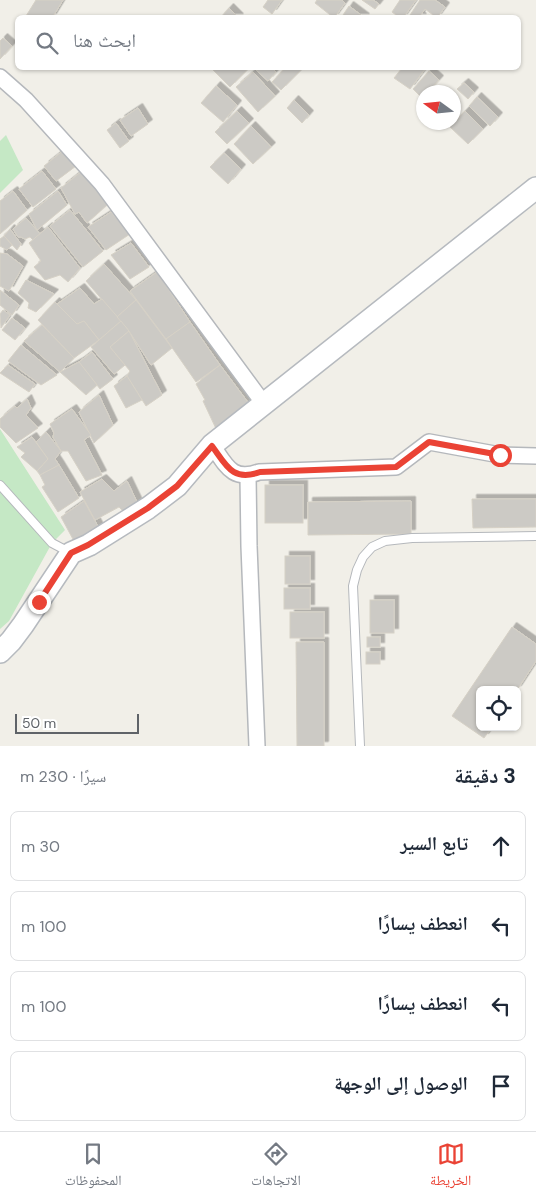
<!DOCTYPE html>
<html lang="ar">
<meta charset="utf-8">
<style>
body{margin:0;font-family:"DM Sans","Noto Naskh Arabic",sans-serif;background:#f2f2f3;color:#1f2937;direction:rtl}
.controls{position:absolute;right:15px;bottom:15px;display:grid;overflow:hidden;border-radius:8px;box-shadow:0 1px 4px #0004}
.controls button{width:45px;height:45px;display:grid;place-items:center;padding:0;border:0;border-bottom:1px solid #e0e1e3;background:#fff;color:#1f2937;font:25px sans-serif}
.compass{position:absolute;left:416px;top:85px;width:45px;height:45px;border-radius:50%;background:#fff;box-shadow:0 1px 4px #0004;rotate:285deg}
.scale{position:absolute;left:15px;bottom:12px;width:124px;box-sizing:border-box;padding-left:5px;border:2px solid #5f6368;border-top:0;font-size:14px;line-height:18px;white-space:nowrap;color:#5f6368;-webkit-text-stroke:4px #fff;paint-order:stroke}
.stop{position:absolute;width:15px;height:15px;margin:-11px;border:4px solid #ea4335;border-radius:50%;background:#fff}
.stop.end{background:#ea4335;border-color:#fff;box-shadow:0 1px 5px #0008}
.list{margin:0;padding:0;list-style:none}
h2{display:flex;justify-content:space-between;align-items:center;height:65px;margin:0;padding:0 20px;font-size:21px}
h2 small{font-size:16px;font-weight:400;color:#747a83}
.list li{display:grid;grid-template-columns:32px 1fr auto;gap:15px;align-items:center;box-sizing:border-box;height:70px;margin:0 10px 10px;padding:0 10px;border:1px solid #e0e1e3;border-radius:8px}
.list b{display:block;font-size:19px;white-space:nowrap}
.list em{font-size:16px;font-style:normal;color:#747a83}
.icon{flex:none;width:28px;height:28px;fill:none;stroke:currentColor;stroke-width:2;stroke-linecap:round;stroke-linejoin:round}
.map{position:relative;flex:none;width:536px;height:746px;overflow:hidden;direction:ltr}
.search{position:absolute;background:#fff;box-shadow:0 1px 4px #0004;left:15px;right:15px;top:15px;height:55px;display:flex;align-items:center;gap:12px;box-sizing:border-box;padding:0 18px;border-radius:8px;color:#747a83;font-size:19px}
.sheet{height:385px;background:#fff}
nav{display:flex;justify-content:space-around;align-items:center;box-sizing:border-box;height:70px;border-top:1px solid #e0e1e3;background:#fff;font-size:14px;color:#747a83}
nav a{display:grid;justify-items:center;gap:2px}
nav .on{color:#ea4335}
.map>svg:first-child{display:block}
</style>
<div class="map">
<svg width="536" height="746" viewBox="0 0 536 746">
<defs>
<filter id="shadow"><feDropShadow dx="4.5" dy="-4.5" stdDeviation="0" flood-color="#0004"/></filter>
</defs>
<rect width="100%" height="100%" fill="#f1efe8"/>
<g fill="#c5e8c5">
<path d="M6,135L23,170L0,193V141Z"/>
<path d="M0,429L65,530L52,543L9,621L0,629Z"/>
</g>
<g fill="#cccac5" stroke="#d6d1c6" filter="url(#shadow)">
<path d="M36,0H63L52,18H28L26,16Z"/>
<path d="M268,0H282L272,14L263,7Z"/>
<path d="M317,0H342L345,3L334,18L315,3Z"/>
<path d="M362,0H373L379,4L375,9Z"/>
<path d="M400,0H416L403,18H400L392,12Z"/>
<path d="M420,0H435L445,7L437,18L425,9L420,16L422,18H408Z"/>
<path d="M349,6L365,18H341Z"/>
<path d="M229,8L239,18H220Z"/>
<path d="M3,38L12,46L0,59V41Z"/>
<path d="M211,68H245L247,70L230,87Z"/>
<path d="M254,68H272L276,72L268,81Z"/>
<path d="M285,68H303L281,90L272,82Z"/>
<path d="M402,68H423L425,69L410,89L394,78Z"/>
<path d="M429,71L439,80L428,92H424L422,98L413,89Z"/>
<path d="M253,72L275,96L258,112L236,87Z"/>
<path d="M464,83L474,92L468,99L457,89Z"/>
<path d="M216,86L237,105L223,122L201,103Z"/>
<path d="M477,97L498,117L490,126L469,106Z"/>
<path d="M294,100L309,115L302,123L287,108Z"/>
<path d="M138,108L148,124L131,136L120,120Z"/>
<path d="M237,111L249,123L227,144L215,132Z"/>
<path d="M465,111L483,129L468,144L450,127Z"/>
<path d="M116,123L129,141L120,148L107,130Z"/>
<path d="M251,126L271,147L253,164L234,144Z"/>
<path d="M64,150L76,166L56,181L44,166Z"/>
<path d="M224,153L241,169L228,184L210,167Z"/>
<path d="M42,171L56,189L33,207L19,189Z"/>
<path d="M82,171L107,205L87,223L79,212L75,214L61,188Z"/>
<path d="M13,191L27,210L0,234V201Z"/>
<path d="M58,191L67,205L37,230L29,214Z"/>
<path d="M70,210L103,251L83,267L50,226Z"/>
<path d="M111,212L130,234L106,250L88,227Z"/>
<path d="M26,218L40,234L33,240L30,237L25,239L21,237H18L13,229Z"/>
<path d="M48,227L80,268L68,282L60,275L45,280L34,267L41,261L29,243Z"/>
<path d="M10,229L21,244L17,250L4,236Z"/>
<path d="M4,236L12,245L7,250L0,246V239Z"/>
<path d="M131,243L149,267L130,279L111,255Z"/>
<path d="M0,253L7,254L23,266L9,291L0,286Z"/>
<path d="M104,264L136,300L117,317L86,281Z"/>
<path d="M157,272L190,322L166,339L130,291Z"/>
<path d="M26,280L54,294L36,312L28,308L29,303L18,293Z"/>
<path d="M80,288L94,304L102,299L121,321L99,340L84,321L77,324L57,304Z"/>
<path d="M0,290L19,305L12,315L0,305Z"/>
<path d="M136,300L172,348L151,365L129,331L117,317Z"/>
<path d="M55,302L77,324L84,321L99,340L74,358L38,320Z"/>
<path d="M3,310L10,315L1,328L0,314Z"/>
<path d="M12,318L25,328L15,340L2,330Z"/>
<path d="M121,321L129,331L110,347L125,365L114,374L91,347Z"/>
<path d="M190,322L220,365L196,382L166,339Z"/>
<path d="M42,325L74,358L60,372L24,341Z"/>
<path d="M129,331L162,395L146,406L127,376L130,371L110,347Z"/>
<path d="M21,345L57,375L41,385L8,361Z"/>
<path d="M92,352L113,379L100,389L79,362Z"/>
<path d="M79,362L97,385L86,395L60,372Z"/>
<path d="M8,365L35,384L29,392L0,373Z"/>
<path d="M220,365L253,409L218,433L203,401L205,400L196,384Z"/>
<path d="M127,376L142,400L126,408L114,386Z"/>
<path d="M99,395L113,425L94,443L79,412Z"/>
<path d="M27,399L31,408L26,415L38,428L16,443L0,427V419L15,406L17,408Z"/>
<path d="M72,409L91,435L84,440L102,475L86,481L68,451H61L53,437L54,433L50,424Z"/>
<path d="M46,432L61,451L55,459L59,465L40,475L37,471L48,459L36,442Z"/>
<path d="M32,437L48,459L37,471L21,457L25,453L17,447Z"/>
<path d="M59,465L79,498L58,512L42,487L45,485L40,475Z"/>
<path d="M102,479L114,491L127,481L138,504L124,512L119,507L95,520L80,492Z"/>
<rect x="265" y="485" width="38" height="38"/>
<path d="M472,499H536V527L473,528Z"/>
<path d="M84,501L100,530L75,543L61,517Z"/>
<path d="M411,501V534L308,535V502Z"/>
<rect x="285" y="556" width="25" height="28"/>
<rect x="284" y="588" width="26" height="21"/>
<rect x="370" y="600" width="24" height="33"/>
<rect x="290" y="612" width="34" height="26"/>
<path d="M512,627L536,644V661L517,690H480V727H492L484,738L452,716Z"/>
<rect x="367" y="637" width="13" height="10"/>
<path d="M296,642H324V746H297Z"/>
<rect x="366" y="652" width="14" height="12"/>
</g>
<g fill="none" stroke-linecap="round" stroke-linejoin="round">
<g stroke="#b5b8bc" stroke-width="10">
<g id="lane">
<path d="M0,485L52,543L69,552"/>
<path d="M360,746L353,586L357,570L363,557L372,547L385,541L412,538L536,536"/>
</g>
</g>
<g stroke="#b5b8bc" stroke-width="18">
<g id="street">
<path d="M0,77L26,100L102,184L264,404"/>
<path d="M212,445C226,465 232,482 259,472L396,467L429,442L500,455L536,456"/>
<path d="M248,476L249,546L257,746"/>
</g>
</g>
<g stroke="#b6babf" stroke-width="24">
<path id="secondary" d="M0,652L11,641L23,625L71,553L89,545L148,508L177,486L212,445L536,188"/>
</g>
<use href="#lane" stroke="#fff" stroke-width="8"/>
<use href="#street" stroke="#fff" stroke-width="15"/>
<use href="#secondary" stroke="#fff" stroke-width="21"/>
</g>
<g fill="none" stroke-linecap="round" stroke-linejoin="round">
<path stroke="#ea4335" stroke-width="6" d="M39,602L71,553L88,545L148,508L177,486L212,446C226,465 232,482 260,472L396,467L429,442L500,455"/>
</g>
</svg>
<div class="controls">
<button><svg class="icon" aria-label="locate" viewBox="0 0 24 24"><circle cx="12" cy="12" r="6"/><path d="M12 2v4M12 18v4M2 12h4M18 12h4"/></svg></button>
</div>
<svg class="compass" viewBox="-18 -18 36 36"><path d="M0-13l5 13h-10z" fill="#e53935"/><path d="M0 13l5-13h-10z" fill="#747a83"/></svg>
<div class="scale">50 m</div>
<div class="stop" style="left:500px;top:455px"></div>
<div class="stop end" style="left:39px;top:602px"></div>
<div class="search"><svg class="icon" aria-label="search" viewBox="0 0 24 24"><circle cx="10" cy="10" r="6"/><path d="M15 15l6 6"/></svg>ابحث هنا</div>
</div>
<section class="sheet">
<h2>3 دقيقة<small>سيرًا · 230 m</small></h2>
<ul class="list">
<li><svg class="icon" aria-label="ahead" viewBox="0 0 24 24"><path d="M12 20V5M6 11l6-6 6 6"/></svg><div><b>تابع السير</b></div><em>30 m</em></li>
<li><svg class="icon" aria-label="left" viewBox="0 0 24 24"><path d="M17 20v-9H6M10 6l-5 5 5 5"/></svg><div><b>انعطف يسارًا</b></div><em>100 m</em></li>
<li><svg class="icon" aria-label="left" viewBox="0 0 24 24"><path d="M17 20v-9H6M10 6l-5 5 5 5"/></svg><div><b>انعطف يسارًا</b></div><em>100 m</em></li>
<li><svg class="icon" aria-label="arrive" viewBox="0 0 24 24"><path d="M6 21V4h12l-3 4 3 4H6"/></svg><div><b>الوصول إلى الوجهة</b></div></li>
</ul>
</section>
<nav>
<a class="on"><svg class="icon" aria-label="map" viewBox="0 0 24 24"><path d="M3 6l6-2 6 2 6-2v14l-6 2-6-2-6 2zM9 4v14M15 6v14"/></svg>الخريطة</a>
<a><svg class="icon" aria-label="directions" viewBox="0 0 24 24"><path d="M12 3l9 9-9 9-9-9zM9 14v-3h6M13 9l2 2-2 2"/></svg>الاتجاهات</a>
<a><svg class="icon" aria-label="saved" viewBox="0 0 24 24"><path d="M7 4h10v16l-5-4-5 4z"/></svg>المحفوظات</a>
</nav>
